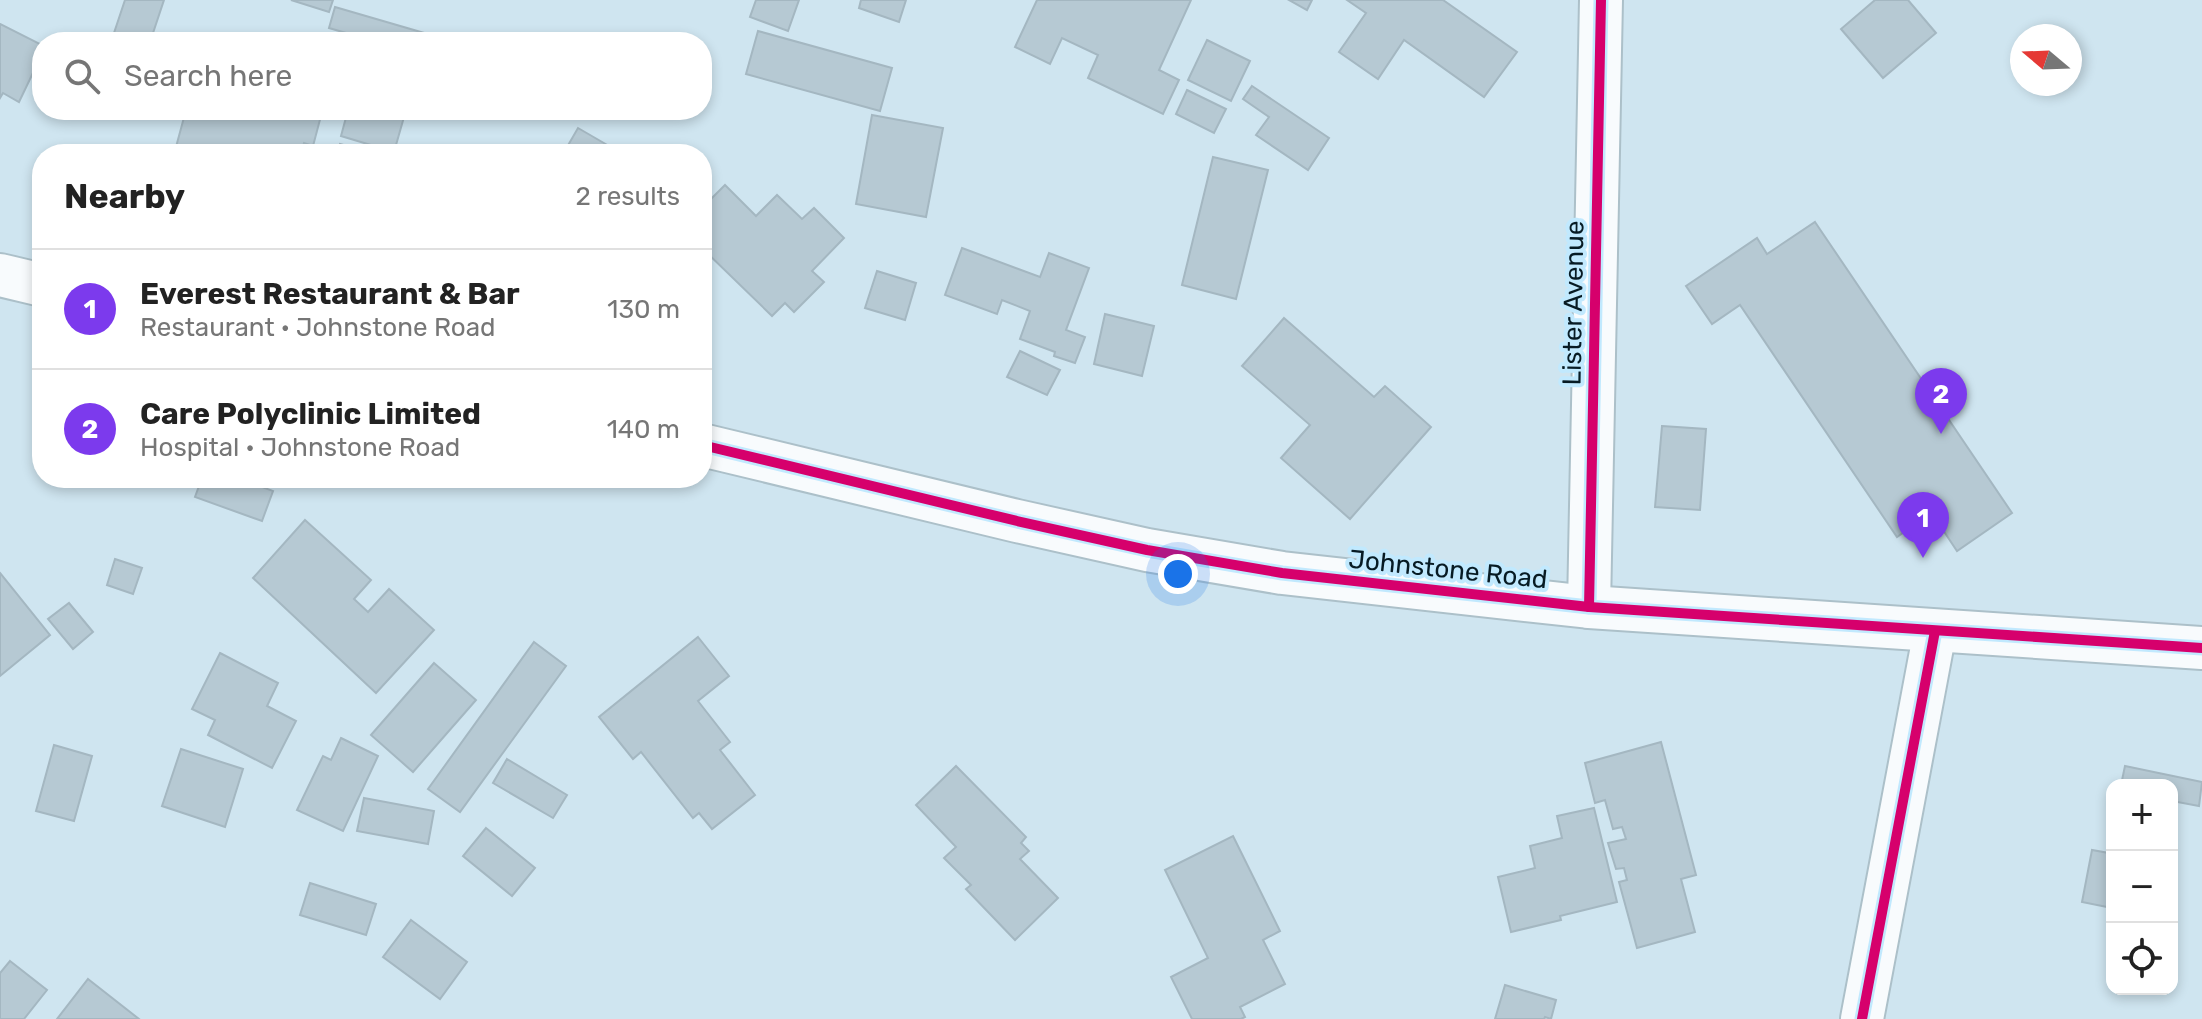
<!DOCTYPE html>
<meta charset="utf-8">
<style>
body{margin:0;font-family:Rubik,sans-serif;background:#f6f6f6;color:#222}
.controls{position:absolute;right:24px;bottom:24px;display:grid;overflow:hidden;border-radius:16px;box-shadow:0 4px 12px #0003}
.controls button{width:72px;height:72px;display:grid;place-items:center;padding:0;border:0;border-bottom:2px solid #e0e0e0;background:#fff;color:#222;font:40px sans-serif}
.compass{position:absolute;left:2010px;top:24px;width:72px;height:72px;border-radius:50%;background:#fff;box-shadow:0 4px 12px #0003;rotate:289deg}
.you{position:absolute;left:1178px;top:574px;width:28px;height:28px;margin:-20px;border:6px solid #fff;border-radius:50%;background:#1a73e8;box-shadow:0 0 0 12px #1a73e833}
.badge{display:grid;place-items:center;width:52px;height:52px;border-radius:50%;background:#7c3aed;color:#fff;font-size:26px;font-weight:700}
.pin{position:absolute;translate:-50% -66px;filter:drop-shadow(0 2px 4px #0008)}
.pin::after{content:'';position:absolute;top:42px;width:28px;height:24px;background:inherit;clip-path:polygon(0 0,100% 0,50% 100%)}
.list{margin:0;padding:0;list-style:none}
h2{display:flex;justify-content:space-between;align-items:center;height:104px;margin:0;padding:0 32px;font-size:34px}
h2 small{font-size:26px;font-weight:400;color:#767676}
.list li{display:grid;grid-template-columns:52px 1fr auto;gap:24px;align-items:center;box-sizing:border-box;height:120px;padding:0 32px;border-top:2px solid #e0e0e0}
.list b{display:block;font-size:30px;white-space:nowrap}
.list p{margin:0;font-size:26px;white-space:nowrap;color:#767676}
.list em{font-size:26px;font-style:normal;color:#767676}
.icon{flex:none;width:44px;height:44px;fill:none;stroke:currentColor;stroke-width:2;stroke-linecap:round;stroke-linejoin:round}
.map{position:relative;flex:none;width:2202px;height:1019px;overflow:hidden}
.search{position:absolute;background:#fff;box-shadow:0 4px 12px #0003;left:32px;top:32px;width:680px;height:88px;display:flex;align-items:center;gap:20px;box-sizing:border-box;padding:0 28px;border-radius:32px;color:#767676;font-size:30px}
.panel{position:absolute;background:#fff;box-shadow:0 4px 12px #0003;left:32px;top:144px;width:680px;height:344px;border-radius:32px}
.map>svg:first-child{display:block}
</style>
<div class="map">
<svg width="2202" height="1019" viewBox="0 0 2202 1019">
<rect width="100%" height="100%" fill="#cfe5f0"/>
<g fill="#b6c9d3" stroke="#a4b7c1" stroke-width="2">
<path d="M125,0H164L150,42H111Z"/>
<path d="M291,0H333L329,12Z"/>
<path d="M756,0H799L788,31L750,17Z"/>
<path d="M861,0H906L899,22L859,8Z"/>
<path d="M1037,0H1191L1159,70L1179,80L1163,114L1088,78L1098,55L1062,38L1050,64L1015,47Z"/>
<path d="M1289,0H1312L1307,10Z"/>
<path d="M1347,0H1443L1517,52L1484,97L1404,40L1378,79L1339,52L1366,13Z"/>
<path d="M1875,0H1908L1936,33L1883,78L1841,29Z"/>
<path d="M335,7L438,37L437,42H377L329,28Z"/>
<path d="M0,24L42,45V54L19,102L3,93L0,98Z"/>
<path d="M758,31L892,68L880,111L746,74Z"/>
<path d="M1207,40L1250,61L1231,101L1188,80Z"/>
<path d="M1252,86L1329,138L1308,170L1256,135L1269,117L1243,99Z"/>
<path d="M1187,90L1226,109L1214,133L1176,114Z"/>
<path d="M186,110H316L322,112L313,146L304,143L301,154H259L237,148L235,154H203L176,147Z"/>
<path d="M348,110H406L394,152L341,136Z"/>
<path d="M872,115L943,128L926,217L856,204Z"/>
<path d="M578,128L609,146L604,154H563Z"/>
<path d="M340,144L376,154H337Z"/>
<path d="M1213,157L1268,170L1236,299L1182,285Z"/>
<path d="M725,185L756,216L777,195L802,219L814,208L844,238L812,271L824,282L794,312L785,303L772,316L702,248V208Z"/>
<path d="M1815,222L2012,513L1957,551L1939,524L1913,540L1907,530L1897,537L1740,305L1712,324L1686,286L1757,238L1767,254Z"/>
<path d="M962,248L1040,277L1049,253L1089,268L1066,330L1085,337L1075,363L1054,356L1055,352L1020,339L1030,311L1002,300L997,314L945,295Z"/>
<path d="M877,271L916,283L905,320L865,308Z"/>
<path d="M1105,314L1154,326L1142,376L1094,364Z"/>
<path d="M1284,318L1374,397L1385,386L1431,427L1350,519L1281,458L1310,425L1242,366Z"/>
<path d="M1020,351L1060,370L1047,395L1007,377Z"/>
<path d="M1662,426L1706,429L1700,510L1655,507Z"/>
<path d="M202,478H265L262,487L273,491L262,521L195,497Z"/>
<path d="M305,520L371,580L354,599L368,612L389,589L434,630L376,693L253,578Z"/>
<path d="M115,559L142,568L133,594L107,585Z"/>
<path d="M0,573L50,635L0,676Z"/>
<path d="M69,603L93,632L73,649L48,619Z"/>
<path d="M698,637L729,676L698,701L730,742L720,750L755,795L712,829L699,813L693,818L641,752L633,759L599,717Z"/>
<path d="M534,642L566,666L460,812L428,789Z"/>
<path d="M220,653L278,683L267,706L296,721L272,768L208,735L215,720L192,709Z"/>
<path d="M434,663L476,700L413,772L371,735Z"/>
<path d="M341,738L378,756L343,831L297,810L323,756L331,760Z"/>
<path d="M1661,742L1696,875L1681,879L1695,932L1637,948L1619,882L1627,880L1624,868L1616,869L1608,843L1626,839L1622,827L1613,829L1605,800L1595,803L1585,763Z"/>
<path d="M54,745L92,756L74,821L36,811Z"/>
<path d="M181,749L243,769L225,827L162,806Z"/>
<path d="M507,759L567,795L553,818L493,783Z"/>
<path d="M956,766L1026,837L1021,843L1029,851L1020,859L1058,898L1015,940L966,889L971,885L944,858L956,847L916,805Z"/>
<path d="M2125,766L2202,782L2199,806L2172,801V785H2121Z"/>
<path d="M364,798L434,811L428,844L357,831Z"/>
<path d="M1594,808L1617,902L1560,916L1561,920L1511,932L1498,877L1535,868L1530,846L1562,838L1557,816Z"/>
<path d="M486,828L535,868L512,896L463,856Z"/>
<path d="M1233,836L1280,931L1263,940L1285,984L1240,1007L1245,1017L1241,1019H1192L1171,977L1208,958L1165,870Z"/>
<path d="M2112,836V908L2082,902L2092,850L2109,853Z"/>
<path d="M310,883L376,904L366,935L300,915Z"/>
<path d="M411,920L467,962L440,999L383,957Z"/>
<path d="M10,961L47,990L24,1019H0V973Z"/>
<path d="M88,979L139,1019H57Z"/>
<path d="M1505,985L1556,1000L1551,1019L1545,1017L1544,1019H1495Z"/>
</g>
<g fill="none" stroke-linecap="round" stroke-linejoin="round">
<g stroke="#acc0c9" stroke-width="46">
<g id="minor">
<path d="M0,275L42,285"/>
<path d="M702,445L1017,521L1147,550L1282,573L1589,607L2202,648"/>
<path d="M1589,607L1601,0"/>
<path d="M1862,1019L1935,631"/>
</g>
</g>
<use href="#minor" stroke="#f8fbfd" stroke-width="42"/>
<g stroke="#c1e9fe" stroke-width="15">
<g id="cycleway">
<path d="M702,445L1017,521L1147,550L1282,573L1589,607L2202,648"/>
<path d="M1589,607L1601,0"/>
<path d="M1862,1019L1935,631"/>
</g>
</g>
<use href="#cycleway" stroke="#d6006c" stroke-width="10"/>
</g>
<g text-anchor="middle" stroke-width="8" stroke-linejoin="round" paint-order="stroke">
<g font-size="26" fill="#071b24" stroke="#c1e9fe">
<text transform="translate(1573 303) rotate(-89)" y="9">Lister Avenue</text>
<text transform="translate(1448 569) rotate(6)" y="9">Johnstone Road</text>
</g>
</g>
</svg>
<div class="controls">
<button>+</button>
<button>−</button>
<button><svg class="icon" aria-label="locate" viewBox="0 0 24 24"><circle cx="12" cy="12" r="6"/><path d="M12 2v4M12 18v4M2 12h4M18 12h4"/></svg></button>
</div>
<svg class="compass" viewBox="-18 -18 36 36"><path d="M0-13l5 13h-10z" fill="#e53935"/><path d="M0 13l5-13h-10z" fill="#767676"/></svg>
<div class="you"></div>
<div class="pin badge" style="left:1923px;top:558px">1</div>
<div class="pin badge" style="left:1941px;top:434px">2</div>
<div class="search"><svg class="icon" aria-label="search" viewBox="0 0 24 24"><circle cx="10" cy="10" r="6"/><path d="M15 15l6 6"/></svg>Search here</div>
<section class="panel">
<h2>Nearby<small>2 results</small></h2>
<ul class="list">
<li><span class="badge">1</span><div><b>Everest Restaurant &amp; Bar</b><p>Restaurant · Johnstone Road</p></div><em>130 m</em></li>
<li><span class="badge">2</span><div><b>Care Polyclinic Limited</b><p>Hospital · Johnstone Road</p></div><em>140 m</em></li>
</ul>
</section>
</div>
